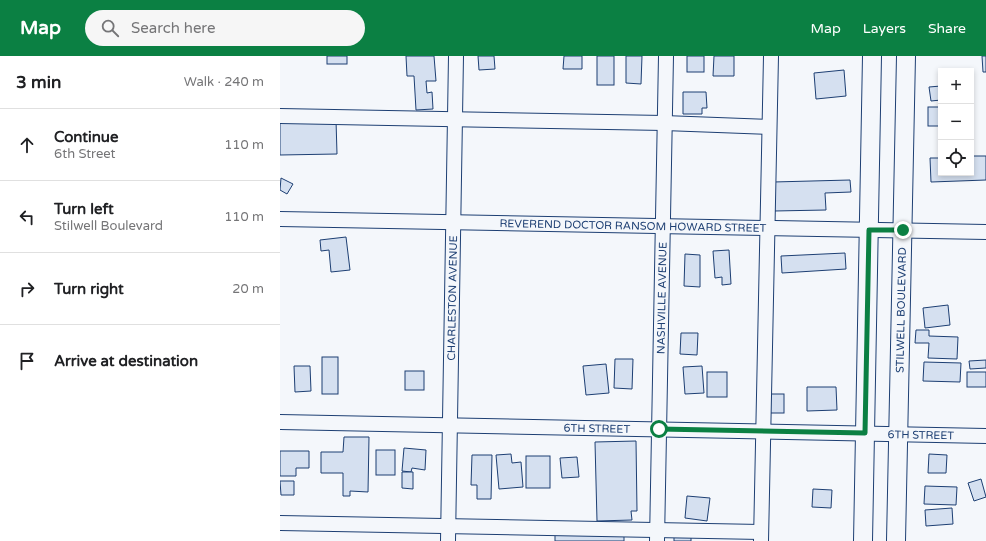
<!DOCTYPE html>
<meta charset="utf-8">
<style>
body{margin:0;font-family:"Varela Round",sans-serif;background:#f6f6f6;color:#202124}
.controls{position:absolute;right:12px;top:12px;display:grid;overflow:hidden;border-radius:0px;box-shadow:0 2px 6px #0003}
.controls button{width:36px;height:36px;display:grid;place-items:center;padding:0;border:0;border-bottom:1px solid #e0e0e0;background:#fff;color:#202124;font:20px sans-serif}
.stop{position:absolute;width:12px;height:12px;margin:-9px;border:3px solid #0b8043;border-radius:50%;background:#fff}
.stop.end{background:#0b8043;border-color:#fff;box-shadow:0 1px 4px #0008}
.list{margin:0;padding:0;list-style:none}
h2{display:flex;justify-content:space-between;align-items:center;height:52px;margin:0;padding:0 16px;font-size:17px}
h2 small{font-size:13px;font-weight:400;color:#757577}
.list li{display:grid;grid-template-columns:26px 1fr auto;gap:12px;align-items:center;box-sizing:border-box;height:72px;padding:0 16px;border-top:1px solid #e0e0e0}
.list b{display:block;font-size:15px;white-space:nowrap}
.list p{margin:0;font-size:13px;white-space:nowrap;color:#757577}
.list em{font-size:13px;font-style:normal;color:#757577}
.icon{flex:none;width:22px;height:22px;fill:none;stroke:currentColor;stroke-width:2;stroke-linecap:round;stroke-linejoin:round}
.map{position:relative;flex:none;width:706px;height:485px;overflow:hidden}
header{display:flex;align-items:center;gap:24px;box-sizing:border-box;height:56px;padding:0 20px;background:#0b8043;color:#fff}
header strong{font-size:19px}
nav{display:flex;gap:22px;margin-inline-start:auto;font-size:14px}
.search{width:280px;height:36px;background:#f6f6f6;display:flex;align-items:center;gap:10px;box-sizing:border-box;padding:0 14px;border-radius:22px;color:#757577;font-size:15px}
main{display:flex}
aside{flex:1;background:#fff}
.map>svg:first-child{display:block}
</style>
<header>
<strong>Map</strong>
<div class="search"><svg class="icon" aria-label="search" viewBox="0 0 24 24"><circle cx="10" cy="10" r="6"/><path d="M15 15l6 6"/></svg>Search here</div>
<nav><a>Map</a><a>Layers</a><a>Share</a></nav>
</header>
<main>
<aside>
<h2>3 min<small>Walk · 240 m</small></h2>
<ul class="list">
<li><svg class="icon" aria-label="ahead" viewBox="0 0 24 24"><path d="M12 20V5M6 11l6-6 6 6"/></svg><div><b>Continue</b><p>6th Street</p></div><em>110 m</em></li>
<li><svg class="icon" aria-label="left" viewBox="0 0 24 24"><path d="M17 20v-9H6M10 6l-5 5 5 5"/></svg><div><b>Turn left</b><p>Stilwell Boulevard</p></div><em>110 m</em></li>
<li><svg class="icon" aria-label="right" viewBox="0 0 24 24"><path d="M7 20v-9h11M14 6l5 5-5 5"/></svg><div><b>Turn right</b></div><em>20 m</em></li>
<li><svg class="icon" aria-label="arrive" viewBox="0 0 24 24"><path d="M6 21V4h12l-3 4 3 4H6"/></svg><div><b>Arrive at destination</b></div></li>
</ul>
</aside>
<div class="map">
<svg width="706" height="485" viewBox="0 0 706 485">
<rect width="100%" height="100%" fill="#f4f7fb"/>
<g fill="#d5e0f0" stroke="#1d3f73">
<rect x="47" y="0" width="20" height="8"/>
<path d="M126,0H154L156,25H146L147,37L152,36L153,53L136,54L134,20H127Z"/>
<path d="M198,0H214L215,13L199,14Z"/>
<path d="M284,0H302V13H283Z"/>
<rect x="317" y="0" width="17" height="29"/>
<path d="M346,0H362L361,28L346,27Z"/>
<rect x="407" y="0" width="17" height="16"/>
<path d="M434,0H454V20H433Z"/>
<path d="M702,0H706V16H703Z"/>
<path d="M564,14L566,40L536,43L534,17Z"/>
<path d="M661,30V44L651,45L649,31Z"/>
<path d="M403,36H426L427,52H422V58H403Z"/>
<rect x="648" y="51" width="13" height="19"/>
<path d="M56,64L57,98L0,99V65Z"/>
<path d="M691,100H706V124L651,126L650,102H661V117H691Z"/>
<path d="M1,122L13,128L7,138L0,134Z"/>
<path d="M570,124L571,136L545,137L546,154L494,155L493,126Z"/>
<path d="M66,181L70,214L51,216L49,194L41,195L40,184Z"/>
<path d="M449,194L451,228L442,229V221L435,222L433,195Z"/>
<path d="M565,197L566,213L502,217L501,200Z"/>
<path d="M405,198L420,199V231L404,230Z"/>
<path d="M668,249L670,269L645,272L643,252Z"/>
<path d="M636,274H649V280L678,281L677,303L648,302L649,287H635Z"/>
<path d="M401,277H418L417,299L400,298Z"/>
<rect x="42" y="301" width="16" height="37"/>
<path d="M335,303H353L352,333L334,332Z"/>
<path d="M706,304V312L690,313L689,305Z"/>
<path d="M644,306L681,307L680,326L643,325Z"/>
<path d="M326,308L329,337L306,339L303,310Z"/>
<path d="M14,310H30L31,335L15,336Z"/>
<path d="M422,310L424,337L405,338L403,311Z"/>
<rect x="125" y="315" width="19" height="19"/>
<rect x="427" y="316" width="20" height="25"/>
<rect x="687" y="316" width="19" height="15"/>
<path d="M527,331H556L557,354L527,355Z"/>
<rect x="487" y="338" width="17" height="19"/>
<path d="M64,381H89L88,436L70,435V440H63V417H41V396H63Z"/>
<path d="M356,385L357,455H351L352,464L317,465L315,386Z"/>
<path d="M124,392L146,394L145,414L132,412L131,416L122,415Z"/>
<rect x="96" y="394" width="19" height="25"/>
<path d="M0,395H29V412H16V420H0Z"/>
<path d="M231,398L232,407L241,406L243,431L219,433L216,399Z"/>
<path d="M649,398L667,399L666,417H648Z"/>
<path d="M192,399H212L211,443H197V429H191Z"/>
<rect x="246" y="400" width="24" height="32"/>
<path d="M297,401L299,421L282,422L280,402Z"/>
<path d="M122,416H133V433L122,432Z"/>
<path d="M701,423L706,441L694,445L688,427Z"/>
<path d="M0,425H14V439H1Z"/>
<path d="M645,430L677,431L676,449L644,448Z"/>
<path d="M533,433L552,434L551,452L532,451Z"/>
<path d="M407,440L430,442L427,465L405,462Z"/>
<path d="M672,452L673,468L646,470L645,454Z"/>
<rect x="275" y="477" width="69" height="8"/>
<path d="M394,479L411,480V485H394Z"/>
</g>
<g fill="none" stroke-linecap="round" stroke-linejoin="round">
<g stroke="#1d3f73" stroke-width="16">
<g id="minor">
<path d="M0,60L384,67L489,71"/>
<path id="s1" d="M0,163L706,176"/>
<path id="s2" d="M0,366L706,380"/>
<path d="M0,467L481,476"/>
<path id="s3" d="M168,485L176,0"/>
<path id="s4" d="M377,485L386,0"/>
<path d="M481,485L491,0"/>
</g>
</g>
<g stroke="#1d3f73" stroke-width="20">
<g id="major">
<path d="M583,485L592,0"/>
<path id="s5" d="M616,485L626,0"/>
</g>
</g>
<use href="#minor" stroke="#f4f7fb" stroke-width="14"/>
<use href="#major" stroke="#f4f7fb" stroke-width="18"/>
</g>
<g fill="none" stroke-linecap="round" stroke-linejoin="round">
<path stroke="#0b8043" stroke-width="5" d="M379,373L585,377L589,174H623"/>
</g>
<g text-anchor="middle" stroke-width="3" stroke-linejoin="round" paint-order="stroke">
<g font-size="11" fill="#1d3f73" stroke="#f4f7fb">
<text dy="4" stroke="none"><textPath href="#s1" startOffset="353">REVEREND DOCTOR RANSOM HOWARD STREET</textPath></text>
<text dy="4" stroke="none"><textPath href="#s4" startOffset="243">NASHVILLE AVENUE</textPath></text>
<text dy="4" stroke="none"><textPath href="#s3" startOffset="243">CHARLESTON AVENUE</textPath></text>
<text dy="4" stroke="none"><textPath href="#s5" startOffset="231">STILWELL BOULEVARD</textPath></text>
<text dy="4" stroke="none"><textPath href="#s2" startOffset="317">6TH STREET</textPath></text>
<text dy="4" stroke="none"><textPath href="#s2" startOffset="641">6TH STREET</textPath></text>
</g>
</g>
</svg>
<div class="controls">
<button>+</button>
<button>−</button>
<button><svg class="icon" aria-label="locate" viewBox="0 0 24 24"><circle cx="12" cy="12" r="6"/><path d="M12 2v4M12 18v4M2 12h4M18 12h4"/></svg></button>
</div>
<div class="stop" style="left:379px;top:373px"></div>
<div class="stop end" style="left:623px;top:174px"></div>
</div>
</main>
